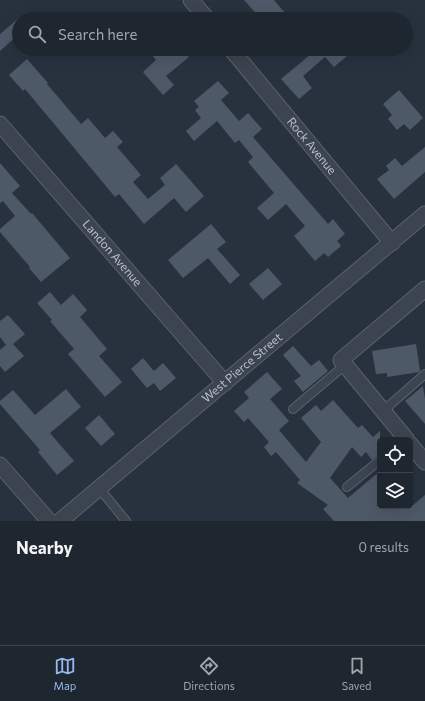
<!DOCTYPE html>
<style>
body{margin:0;font-family:Commissioner,sans-serif;background:#262e37;color:#f1f3f6}
.controls{position:absolute;right:12px;bottom:12px;display:grid;overflow:hidden;border-radius:6px;box-shadow:0 4px 16px #0002}
.controls button{width:36px;height:36px;display:grid;place-items:center;padding:0;border:0;border-bottom:1px solid #3c434b;background:#1e262f;color:#f1f3f6;font:20px sans-serif}
.list{margin:0;padding:0;list-style:none}
h2{display:flex;justify-content:space-between;align-items:center;height:52px;margin:0;padding:0 16px;font-size:17px}
h2 small{font-size:13px;font-weight:400;color:#a1a5aa}
.icon{flex:none;width:22px;height:22px;fill:none;stroke:currentColor;stroke-width:2;stroke-linecap:round;stroke-linejoin:round}
.map{position:relative;flex:none;width:425px;height:521px;overflow:hidden}
.search{position:absolute;background:#1e262f;box-shadow:0 4px 16px #0002;left:12px;right:12px;top:12px;height:44px;display:flex;align-items:center;gap:10px;box-sizing:border-box;padding:0 14px;border-radius:22px;color:#a1a5aa;font-size:15px}
.sheet{height:124px;background:#1e262f}
nav{display:flex;justify-content:space-around;align-items:center;box-sizing:border-box;height:56px;border-top:1px solid #3c434b;background:#1e262f;font-size:11px;color:#a1a5aa}
nav a{display:grid;justify-items:center;gap:2px}
nav .on{color:#96b9f1}
.map>svg:first-child{display:block}
</style>
<div class="map">
<svg width="425" height="521" viewBox="0 0 425 521">
<rect width="100%" height="100%" fill="#28323f"/>
<g fill="#4e5968">
<path d="M244,0H274L290,19H261Z"/>
<path d="M19,18V34L0,51V34Z"/>
<path d="M147,49H182L189,57L166,76L174,85L163,95L143,72L156,60Z"/>
<path d="M317,49H355L334,67L325,57L303,76L312,88L299,99L281,79Z"/>
<path d="M27,59L48,83L47,84L81,124L88,118L105,138L113,131L123,142L117,147L141,175L133,182L148,199L165,185L160,178L176,164L204,196L186,212L174,198L144,224L119,194L115,197L25,89L23,91L9,75Z"/>
<path d="M218,81L229,93L221,100L239,121L248,113L262,129L253,137L328,224L333,219L345,234L337,241L341,246L328,257L324,253L315,261L294,236L305,226L286,204L268,220L257,208L274,193L248,162L253,157L239,140L235,143L217,121L194,141L186,131L201,118L195,110L199,107L194,101Z"/>
<path d="M399,90L423,118L410,130L404,124L397,130L388,119L392,115L383,104Z"/>
<path d="M425,147V172L394,199L377,179L389,170L386,166L395,158L402,166Z"/>
<path d="M0,163L20,186L12,193L31,214L32,213L70,258L41,282L29,268L30,267L0,232V229L15,216L3,201L0,203Z"/>
<path d="M211,224L226,242L217,249L240,275L230,284L208,258L183,278L168,260Z"/>
<path d="M268,268L282,284L263,300L249,284Z"/>
<path d="M50,292L61,305L73,294L87,310L80,317L107,349L99,356L122,382L105,397L68,354L74,349L50,321L52,320L37,303Z"/>
<path d="M8,315L25,334L13,344L24,356L5,372L0,366V350L6,345L0,337V321Z"/>
<path d="M416,344L420,371L419,372L387,377V373L376,374L372,351Z"/>
<path d="M293,346L311,366L319,360L328,371L303,392L294,381L301,376L283,355Z"/>
<path d="M143,358L154,371L163,363L176,378L160,391L154,383L147,388L131,369Z"/>
<path d="M267,372L282,389L270,399L289,421L279,430L306,462L321,442L301,418L316,405L321,411L333,400L358,428L362,425L373,437L380,431V455L377,456L372,460L366,452L361,457L352,447L330,478L348,498L380,471V502L376,506H412L425,495V521H334L323,509L328,505L297,483L300,480L276,452L271,456L264,447L269,442L248,418L244,422L234,411L249,398L244,392Z"/>
<path d="M423,386L425,399V424L405,401Z"/>
<path d="M66,389L81,407L50,433L74,461L57,475L38,452L40,450L0,404V401L13,390L35,415Z"/>
<path d="M99,415L115,434L101,446L85,428Z"/>
</g>
<g fill="none" stroke-linecap="round" stroke-linejoin="round">
<g stroke="#59626d" stroke-width="10">
<g id="lane">
<path d="M293,409L345,365"/>
<path d="M383,411L425,374"/>
<path d="M347,487L380,460"/>
<path d="M99,488L126,521"/>
</g>
</g>
<g stroke="#59626d" stroke-width="17">
<g id="street">
<path d="M191,0L207,19"/>
<path id="s1" d="M231,49L392,243"/>
<path id="s2" d="M0,124L225,383"/>
<path d="M407,440L341,360L425,289"/>
<path d="M410,444L425,462"/>
<path d="M0,465L49,521"/>
<path id="s3" d="M60,521L425,214"/>
</g>
</g>
<use href="#lane" stroke="#3c444f" stroke-width="8"/>
<use href="#street" stroke="#3c444f" stroke-width="15"/>
</g>
<g text-anchor="middle" stroke-width="3" stroke-linejoin="round" paint-order="stroke">
<g font-size="12" fill="#b8bfca" stroke="#202934">
<text dy="4" stroke="none"><textPath href="#s1" startOffset="126">Rock Avenue</textPath></text>
<text dy="4" stroke="none"><textPath href="#s2" startOffset="171">Landon Avenue</textPath></text>
<text dy="4" stroke="none"><textPath href="#s3" startOffset="238">West Pierce Street</textPath></text>
</g>
</g>
</svg>
<div class="controls">
<button><svg class="icon" aria-label="locate" viewBox="0 0 24 24"><circle cx="12" cy="12" r="6"/><path d="M12 2v4M12 18v4M2 12h4M18 12h4"/></svg></button>
<button><svg class="icon" aria-label="layers" viewBox="0 0 24 24"><path d="M12 4l9 5-9 5-9-5zM3 14l9 5 9-5"/></svg></button>
</div>
<div class="search"><svg class="icon" aria-label="search" viewBox="0 0 24 24"><circle cx="10" cy="10" r="6"/><path d="M15 15l6 6"/></svg>Search here</div>
</div>
<section class="sheet">
<h2>Nearby<small>0 results</small></h2>
<ul class="list">
</ul>
</section>
<nav>
<a class="on"><svg class="icon" aria-label="map" viewBox="0 0 24 24"><path d="M3 6l6-2 6 2 6-2v14l-6 2-6-2-6 2zM9 4v14M15 6v14"/></svg>Map</a>
<a><svg class="icon" aria-label="directions" viewBox="0 0 24 24"><path d="M12 3l9 9-9 9-9-9zM9 14v-3h6M13 9l2 2-2 2"/></svg>Directions</a>
<a><svg class="icon" aria-label="saved" viewBox="0 0 24 24"><path d="M7 4h10v16l-5-4-5 4z"/></svg>Saved</a>
</nav>
